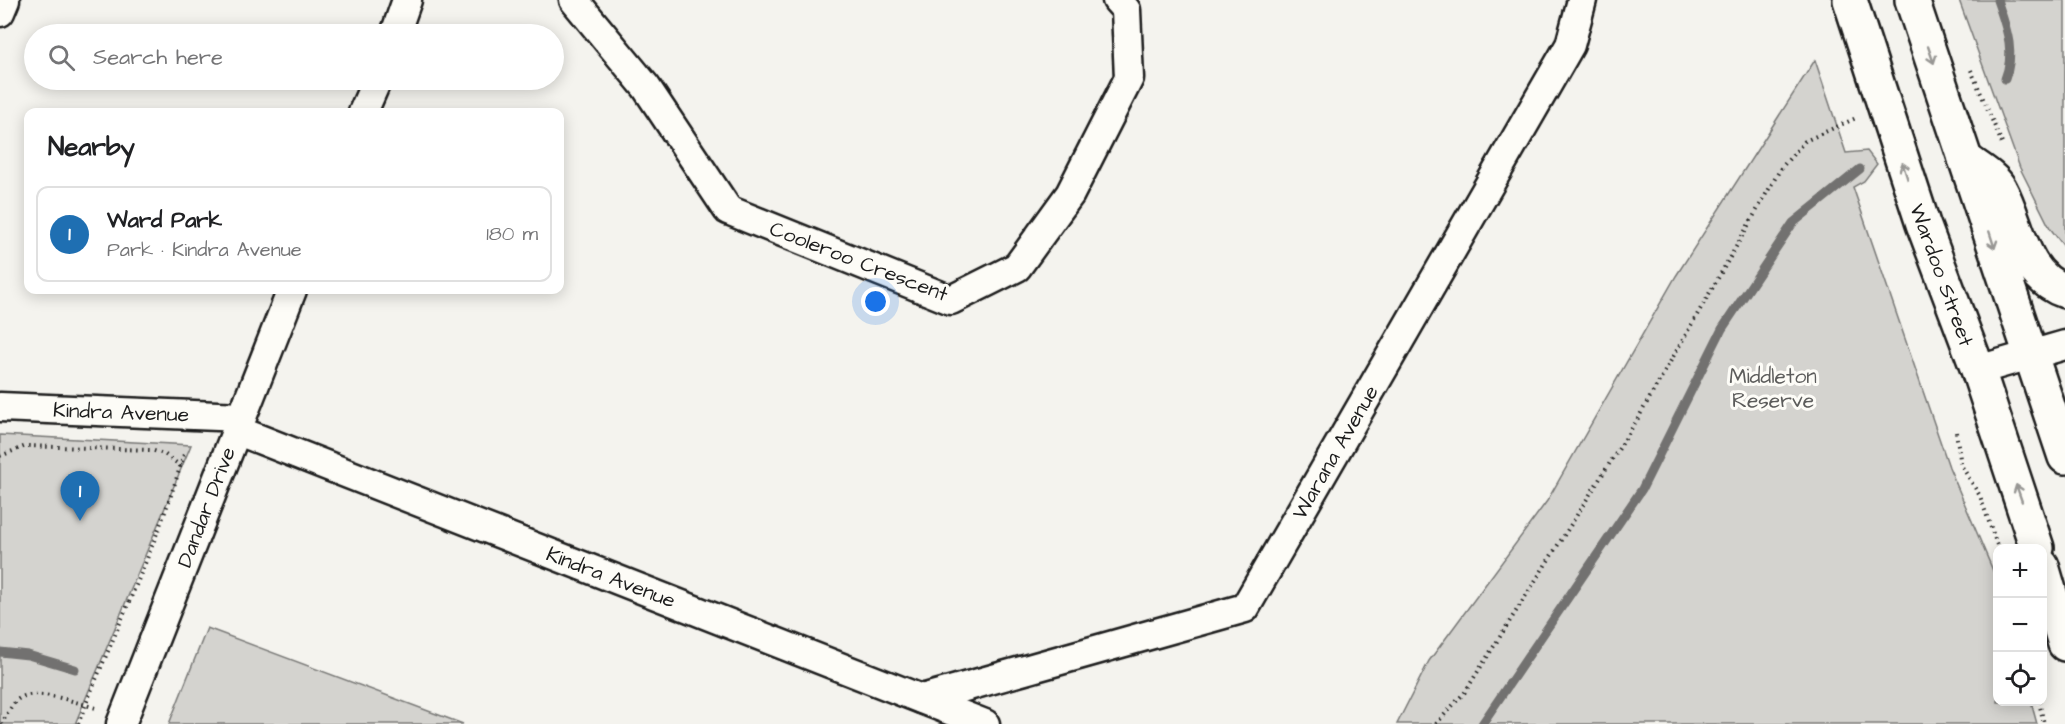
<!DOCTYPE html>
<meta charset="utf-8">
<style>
body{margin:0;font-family:"Architects Daughter",sans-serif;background:#f2f2f2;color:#202124}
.controls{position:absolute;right:18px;bottom:18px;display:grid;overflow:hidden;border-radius:12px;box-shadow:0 3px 15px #0003}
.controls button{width:54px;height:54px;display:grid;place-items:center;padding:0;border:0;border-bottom:2px solid #e0e0e0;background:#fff;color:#202124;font:30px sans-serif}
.you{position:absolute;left:876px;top:302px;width:21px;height:21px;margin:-15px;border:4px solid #fff;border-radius:50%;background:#1a73e8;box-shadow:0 0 0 9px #1a73e833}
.badge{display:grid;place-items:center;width:39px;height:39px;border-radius:50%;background:#1f6fb2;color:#fff;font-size:20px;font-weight:700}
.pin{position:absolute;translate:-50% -50px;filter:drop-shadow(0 2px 3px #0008)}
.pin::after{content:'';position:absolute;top:32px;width:21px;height:18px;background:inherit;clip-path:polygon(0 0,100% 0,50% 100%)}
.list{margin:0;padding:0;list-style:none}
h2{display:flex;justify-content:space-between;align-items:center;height:78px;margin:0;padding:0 24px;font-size:26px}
h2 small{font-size:20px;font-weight:400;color:#757577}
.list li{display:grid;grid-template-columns:39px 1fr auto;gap:18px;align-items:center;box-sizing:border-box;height:96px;margin:0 12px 12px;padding:0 12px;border:2px solid #e0e0e0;border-radius:12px}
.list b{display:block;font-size:22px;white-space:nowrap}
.list p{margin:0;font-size:20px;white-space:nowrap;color:#757577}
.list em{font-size:20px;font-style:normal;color:#757577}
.icon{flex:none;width:33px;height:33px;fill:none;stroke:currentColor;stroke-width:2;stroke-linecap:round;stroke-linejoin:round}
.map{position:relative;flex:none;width:2065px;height:724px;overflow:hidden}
.search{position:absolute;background:#fff;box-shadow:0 3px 15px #0003;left:24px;top:24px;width:540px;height:66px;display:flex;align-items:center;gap:15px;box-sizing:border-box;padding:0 21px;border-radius:33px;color:#757577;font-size:22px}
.panel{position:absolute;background:#fff;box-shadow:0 3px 15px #0003;left:24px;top:108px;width:540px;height:186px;border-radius:12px}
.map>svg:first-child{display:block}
</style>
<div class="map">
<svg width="2065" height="724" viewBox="0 0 2065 724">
<rect width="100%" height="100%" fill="#f4f3ee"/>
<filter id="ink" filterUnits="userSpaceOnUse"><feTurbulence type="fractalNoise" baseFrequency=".0167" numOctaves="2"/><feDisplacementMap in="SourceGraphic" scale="12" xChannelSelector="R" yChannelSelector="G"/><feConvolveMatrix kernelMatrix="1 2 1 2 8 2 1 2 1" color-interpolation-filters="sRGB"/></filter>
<g filter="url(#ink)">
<g fill="#d4d3cf" stroke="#787876" stroke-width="1.5">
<path d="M1959,0H2065V248L2050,228L2020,168Z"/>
<path d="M1815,60L1846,153L1867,151L1877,164L1864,181L1853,187L1949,467L1997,580L1998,702H2031L2037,724H1397L1429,661L1547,501L1676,276Z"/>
<path d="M0,435L191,445L75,724H0Z"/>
<path d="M207,628L463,724H169Z"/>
</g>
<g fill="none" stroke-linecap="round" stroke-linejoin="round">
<g stroke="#72716f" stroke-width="9">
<path d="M1997,0C2006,27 2016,51 2005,79"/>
<path d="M0,652L28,655L75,669"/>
<path d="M1482,724L1642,489L1722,329L1793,223L1860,169"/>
</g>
<g stroke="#1c1c1c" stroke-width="33">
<g id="minor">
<path d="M574,0L646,87L728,210L951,300L1017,267L1070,194L1129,78L1126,10L1117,0"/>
<path d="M0,12L5,0"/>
<path d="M395,34L407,0"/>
<path d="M363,112L377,80"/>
<path d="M1978,370L2065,345"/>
<path d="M0,407L242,417"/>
<path d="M236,430L985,724"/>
<path d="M922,699L1245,608L1570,45L1582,0"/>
<path d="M121,724L292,290"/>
</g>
</g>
<g stroke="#1c1c1c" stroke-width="38">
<g id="secondary">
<path d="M1850,0L1923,224L1978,370L2037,548"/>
<path d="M1912,0L2065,457"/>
<path d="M1965,159C1975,167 1994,177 2000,189C2019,224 2021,276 2065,291"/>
<path d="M2042,566L2065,644"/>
</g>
</g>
<g stroke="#1c1c1c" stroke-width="4" stroke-dasharray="1.5 4.5" stroke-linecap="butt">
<path d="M1971,70L2003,146"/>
<path d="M1956,432L1961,465L1980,496L1998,548"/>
<path d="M0,456L26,446L151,450L164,454L181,466"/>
<path d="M2039,702L2044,724"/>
<path d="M1,724C6,717 11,706 17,700C33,686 77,703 96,708"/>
<path d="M78,724C113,634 157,547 184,454"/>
<path d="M1436,724L1465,692L1637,420L1781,168L1805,141L1856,118"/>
</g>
<use href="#minor" stroke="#fdfcf7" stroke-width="28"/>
<use href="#secondary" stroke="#fdfcf7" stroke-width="33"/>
</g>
<defs><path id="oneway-shaft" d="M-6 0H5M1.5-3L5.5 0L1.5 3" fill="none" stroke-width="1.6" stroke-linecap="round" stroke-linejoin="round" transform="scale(1.5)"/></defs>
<g stroke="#989794">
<use href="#oneway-shaft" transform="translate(1931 55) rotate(71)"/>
<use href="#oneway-shaft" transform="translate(1905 171) rotate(-108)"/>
<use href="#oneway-shaft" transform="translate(1992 240) rotate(72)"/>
<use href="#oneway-shaft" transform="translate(2019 493) rotate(-109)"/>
</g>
</g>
<g text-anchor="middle" stroke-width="6" stroke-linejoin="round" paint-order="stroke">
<g font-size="21" fill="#1c1c1c" stroke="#fdfcf7">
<text transform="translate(859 261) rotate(21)" y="7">Cooleroo Crescent</text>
<text transform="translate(1942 275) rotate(70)" y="7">Wardoo Street</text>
<text transform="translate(121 412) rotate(2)" y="7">Kindra Avenue</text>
<text transform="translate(1335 452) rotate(-60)" y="7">Warana Avenue</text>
<text transform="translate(206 507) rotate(-69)" y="7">Dandar Drive</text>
<text transform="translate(611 577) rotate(21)" y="7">Kindra Avenue</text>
</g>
<g font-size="21" fill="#5c5c5b" stroke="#fdfcf7">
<text x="1773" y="383">Middleton<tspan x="1773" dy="24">Reserve</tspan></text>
</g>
</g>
</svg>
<div class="controls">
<button>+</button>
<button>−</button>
<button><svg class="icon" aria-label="locate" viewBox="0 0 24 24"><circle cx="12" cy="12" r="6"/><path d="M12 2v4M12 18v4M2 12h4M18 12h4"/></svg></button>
</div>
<div class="you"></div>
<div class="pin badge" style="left:80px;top:521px">1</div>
<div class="search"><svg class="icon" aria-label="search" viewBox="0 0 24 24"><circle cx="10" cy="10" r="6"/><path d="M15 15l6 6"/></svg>Search here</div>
<section class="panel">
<h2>Nearby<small></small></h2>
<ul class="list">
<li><span class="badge">1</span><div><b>Ward Park</b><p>Park · Kindra Avenue</p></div><em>180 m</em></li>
</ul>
</section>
</div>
